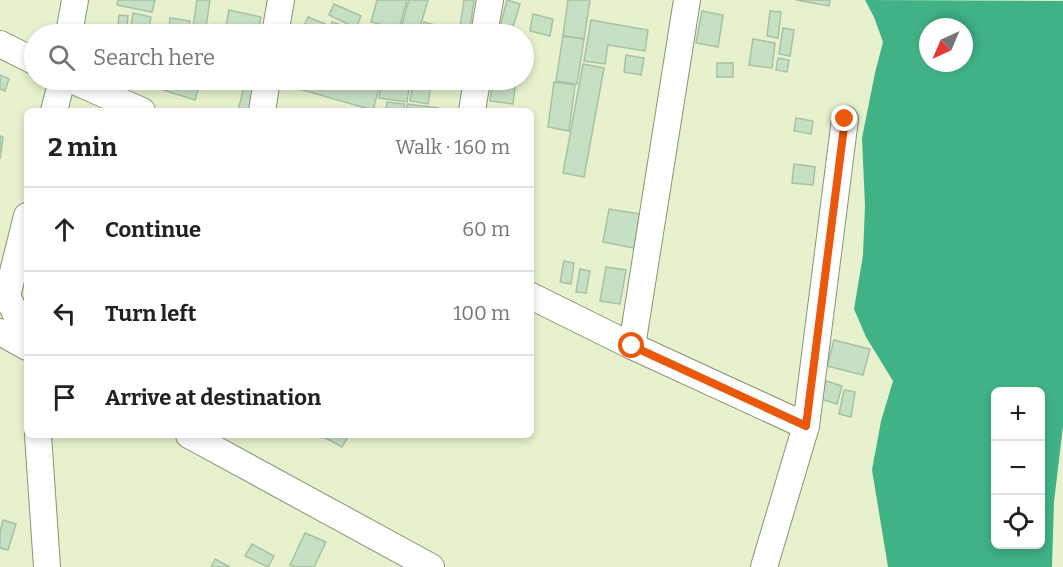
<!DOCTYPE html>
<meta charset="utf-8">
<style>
body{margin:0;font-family:Bitter,serif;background:#f2f2f2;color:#202124}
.controls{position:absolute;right:18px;bottom:18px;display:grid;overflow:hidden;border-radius:9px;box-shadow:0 3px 9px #0003}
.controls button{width:54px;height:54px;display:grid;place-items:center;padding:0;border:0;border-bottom:2px solid #e0e0e0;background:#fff;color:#202124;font:30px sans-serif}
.compass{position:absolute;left:919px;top:18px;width:54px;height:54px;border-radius:50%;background:#fff;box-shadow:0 3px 9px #0003;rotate:224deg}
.stop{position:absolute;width:18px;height:18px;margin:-14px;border:4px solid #ea580c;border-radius:50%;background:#fff}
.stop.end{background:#ea580c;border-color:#fff;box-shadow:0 2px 6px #0008}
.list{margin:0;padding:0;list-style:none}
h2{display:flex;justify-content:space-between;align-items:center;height:78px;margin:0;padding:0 24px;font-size:26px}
h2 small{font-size:20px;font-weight:400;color:#757577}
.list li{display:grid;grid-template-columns:39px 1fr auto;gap:18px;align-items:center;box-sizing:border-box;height:84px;padding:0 24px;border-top:2px solid #e0e0e0}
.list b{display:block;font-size:22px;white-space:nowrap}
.list em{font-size:20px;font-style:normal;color:#757577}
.icon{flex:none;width:33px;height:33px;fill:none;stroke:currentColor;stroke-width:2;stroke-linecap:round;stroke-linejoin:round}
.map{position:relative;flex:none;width:1063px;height:567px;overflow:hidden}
.search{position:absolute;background:#fff;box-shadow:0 3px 9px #0003;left:24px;top:24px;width:510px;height:66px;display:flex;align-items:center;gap:15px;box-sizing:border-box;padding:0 21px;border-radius:33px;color:#757577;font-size:22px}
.panel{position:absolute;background:#fff;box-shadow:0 3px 9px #0003;left:24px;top:108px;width:510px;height:330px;border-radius:9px}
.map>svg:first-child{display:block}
</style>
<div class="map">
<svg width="1063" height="567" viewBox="0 0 1063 567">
<rect width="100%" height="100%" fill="#e7f1ce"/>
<path fill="#40b286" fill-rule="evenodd" d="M865,0L1063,1V426L1054,502L1052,567H888L872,470L881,421L893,381L866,337L854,309L863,255L865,206L862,138L875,73L883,42L874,17ZM928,27H964V63H928ZM996,392H1040V544H996Z"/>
<g fill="#c6e0c3" stroke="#a8c1a5" stroke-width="1.5">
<path d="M118,0H155L152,12L117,5Z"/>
<path d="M197,0H210L205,34H192Z"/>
<path d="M377,0H407L399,29L371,22Z"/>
<path d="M409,0H428L418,34H412L400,31Z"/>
<path d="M464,0H474L469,34H459Z"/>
<path d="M507,0L520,4L512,30L500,27Z"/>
<path d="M568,0H590L584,39L563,36Z"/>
<path d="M796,0H830L829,6Z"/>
<path d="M334,4L361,16L356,28L329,15Z"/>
<path d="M229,10L261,17L257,34H241L225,31Z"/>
<path d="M702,11L723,15L718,47L696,43Z"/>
<path d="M770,11L781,12L778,38L767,36Z"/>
<path d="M133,13L151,17L149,29L131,26Z"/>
<path d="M533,14L553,19L550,36L530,31Z"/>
<path d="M119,15L128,16L127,26L118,25Z"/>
<path d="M308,17L325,24L320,34H316L303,28Z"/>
<path d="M170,18L190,21L188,34H168Z"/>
<path d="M591,20L648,30L645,51L608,45L605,64L584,61Z"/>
<path d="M332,22L356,30L354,34H338L329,31Z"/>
<path d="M424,22L446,28L444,34H421Z"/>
<path d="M377,24L395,33L398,34H372Z"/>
<path d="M783,28L794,30L790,56L779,54Z"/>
<path d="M563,36L584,39L577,84L556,81Z"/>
<path d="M753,39L775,43L772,68L749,65Z"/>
<path d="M626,55L644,58L641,75L624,72Z"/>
<path d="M778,58L789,60L787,72L776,70Z"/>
<rect x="717" y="63" width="16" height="14"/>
<path d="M583,64L604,68L584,177L563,173Z"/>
<path d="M0,75L9,79L5,91L0,89Z"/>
<path d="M132,80H158L155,87Z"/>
<path d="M160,80H201L195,100L157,88Z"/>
<path d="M294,80H350L379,88L373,110L292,87Z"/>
<path d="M362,80H380L379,85L362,82Z"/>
<path d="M382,80L410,82L407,102L379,98Z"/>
<path d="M493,80H516L513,104L490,101Z"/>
<path d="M554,82L575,85L569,131L548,127Z"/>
<path d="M413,83L431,85L428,104L410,101Z"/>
<path d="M244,86L262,90L257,111H238Z"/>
<path d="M387,102L404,104V111H386Z"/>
<path d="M407,104L438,108L437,111H406Z"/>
<path d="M796,118L813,121L811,134L794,131Z"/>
<path d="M0,136L3,137L0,159Z"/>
<path d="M794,164L815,167L813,185L792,183Z"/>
<path d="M609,209L640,214L634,248L603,242Z"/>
<path d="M564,261L574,263L571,284L560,282Z"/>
<path d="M606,267L626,270L620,304L600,301Z"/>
<path d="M580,269L590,271L586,293L576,292Z"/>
<path d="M834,340L870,349L863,375L827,366Z"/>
<path d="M826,381L842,386L837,404L821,399Z"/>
<path d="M844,390L855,392L851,417L839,414Z"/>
<path d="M320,435H349L342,447Z"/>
<path d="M3,520L16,524L8,550L0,548V532Z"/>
<path d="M305,533L326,542L314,567H295L290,565Z"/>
<path d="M252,544L274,556L268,567L245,556Z"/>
<path d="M215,559L230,567H211Z"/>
</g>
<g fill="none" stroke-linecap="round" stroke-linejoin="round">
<g stroke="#8a9473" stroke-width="28">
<g id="minor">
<path d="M69,34L75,0"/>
<path d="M275,34L281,0"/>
<path d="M484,34L490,0"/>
<path d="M0,44L34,61"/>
<path d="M72,80L142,111"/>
<path d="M54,111L62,80"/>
<path d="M262,111L267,80"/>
<path d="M472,111L477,80"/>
<path d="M27,216L7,296L27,337"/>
<path d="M531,296L632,346L806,426L764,567"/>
<path d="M0,332L27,347"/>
<path d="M632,346L687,0"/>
<path d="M806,426L845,119"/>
<path d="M38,435L47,567"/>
<path d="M189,435L431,567"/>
</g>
</g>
<use href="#minor" stroke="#fff" stroke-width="26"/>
</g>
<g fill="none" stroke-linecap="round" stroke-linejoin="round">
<path stroke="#ea580c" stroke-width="8" d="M632,346L806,426L845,119"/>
</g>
</svg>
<div class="controls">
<button>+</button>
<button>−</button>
<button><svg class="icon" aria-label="locate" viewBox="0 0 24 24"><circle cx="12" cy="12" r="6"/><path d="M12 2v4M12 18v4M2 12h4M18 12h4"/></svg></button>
</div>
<svg class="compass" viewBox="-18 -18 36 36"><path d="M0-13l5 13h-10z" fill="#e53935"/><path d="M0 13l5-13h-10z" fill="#757577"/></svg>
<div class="stop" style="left:632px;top:346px"></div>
<div class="stop end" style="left:845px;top:119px"></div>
<div class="search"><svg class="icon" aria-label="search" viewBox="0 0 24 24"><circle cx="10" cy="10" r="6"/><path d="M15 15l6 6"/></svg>Search here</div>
<section class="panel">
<h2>2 min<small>Walk · 160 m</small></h2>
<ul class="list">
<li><svg class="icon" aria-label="ahead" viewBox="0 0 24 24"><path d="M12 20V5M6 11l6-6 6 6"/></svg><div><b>Continue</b></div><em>60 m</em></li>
<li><svg class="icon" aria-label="left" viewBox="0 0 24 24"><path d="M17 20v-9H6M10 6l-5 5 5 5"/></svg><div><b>Turn left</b></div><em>100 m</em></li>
<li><svg class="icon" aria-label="arrive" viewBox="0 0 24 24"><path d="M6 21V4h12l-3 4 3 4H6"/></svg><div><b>Arrive at destination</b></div></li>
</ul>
</section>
</div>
